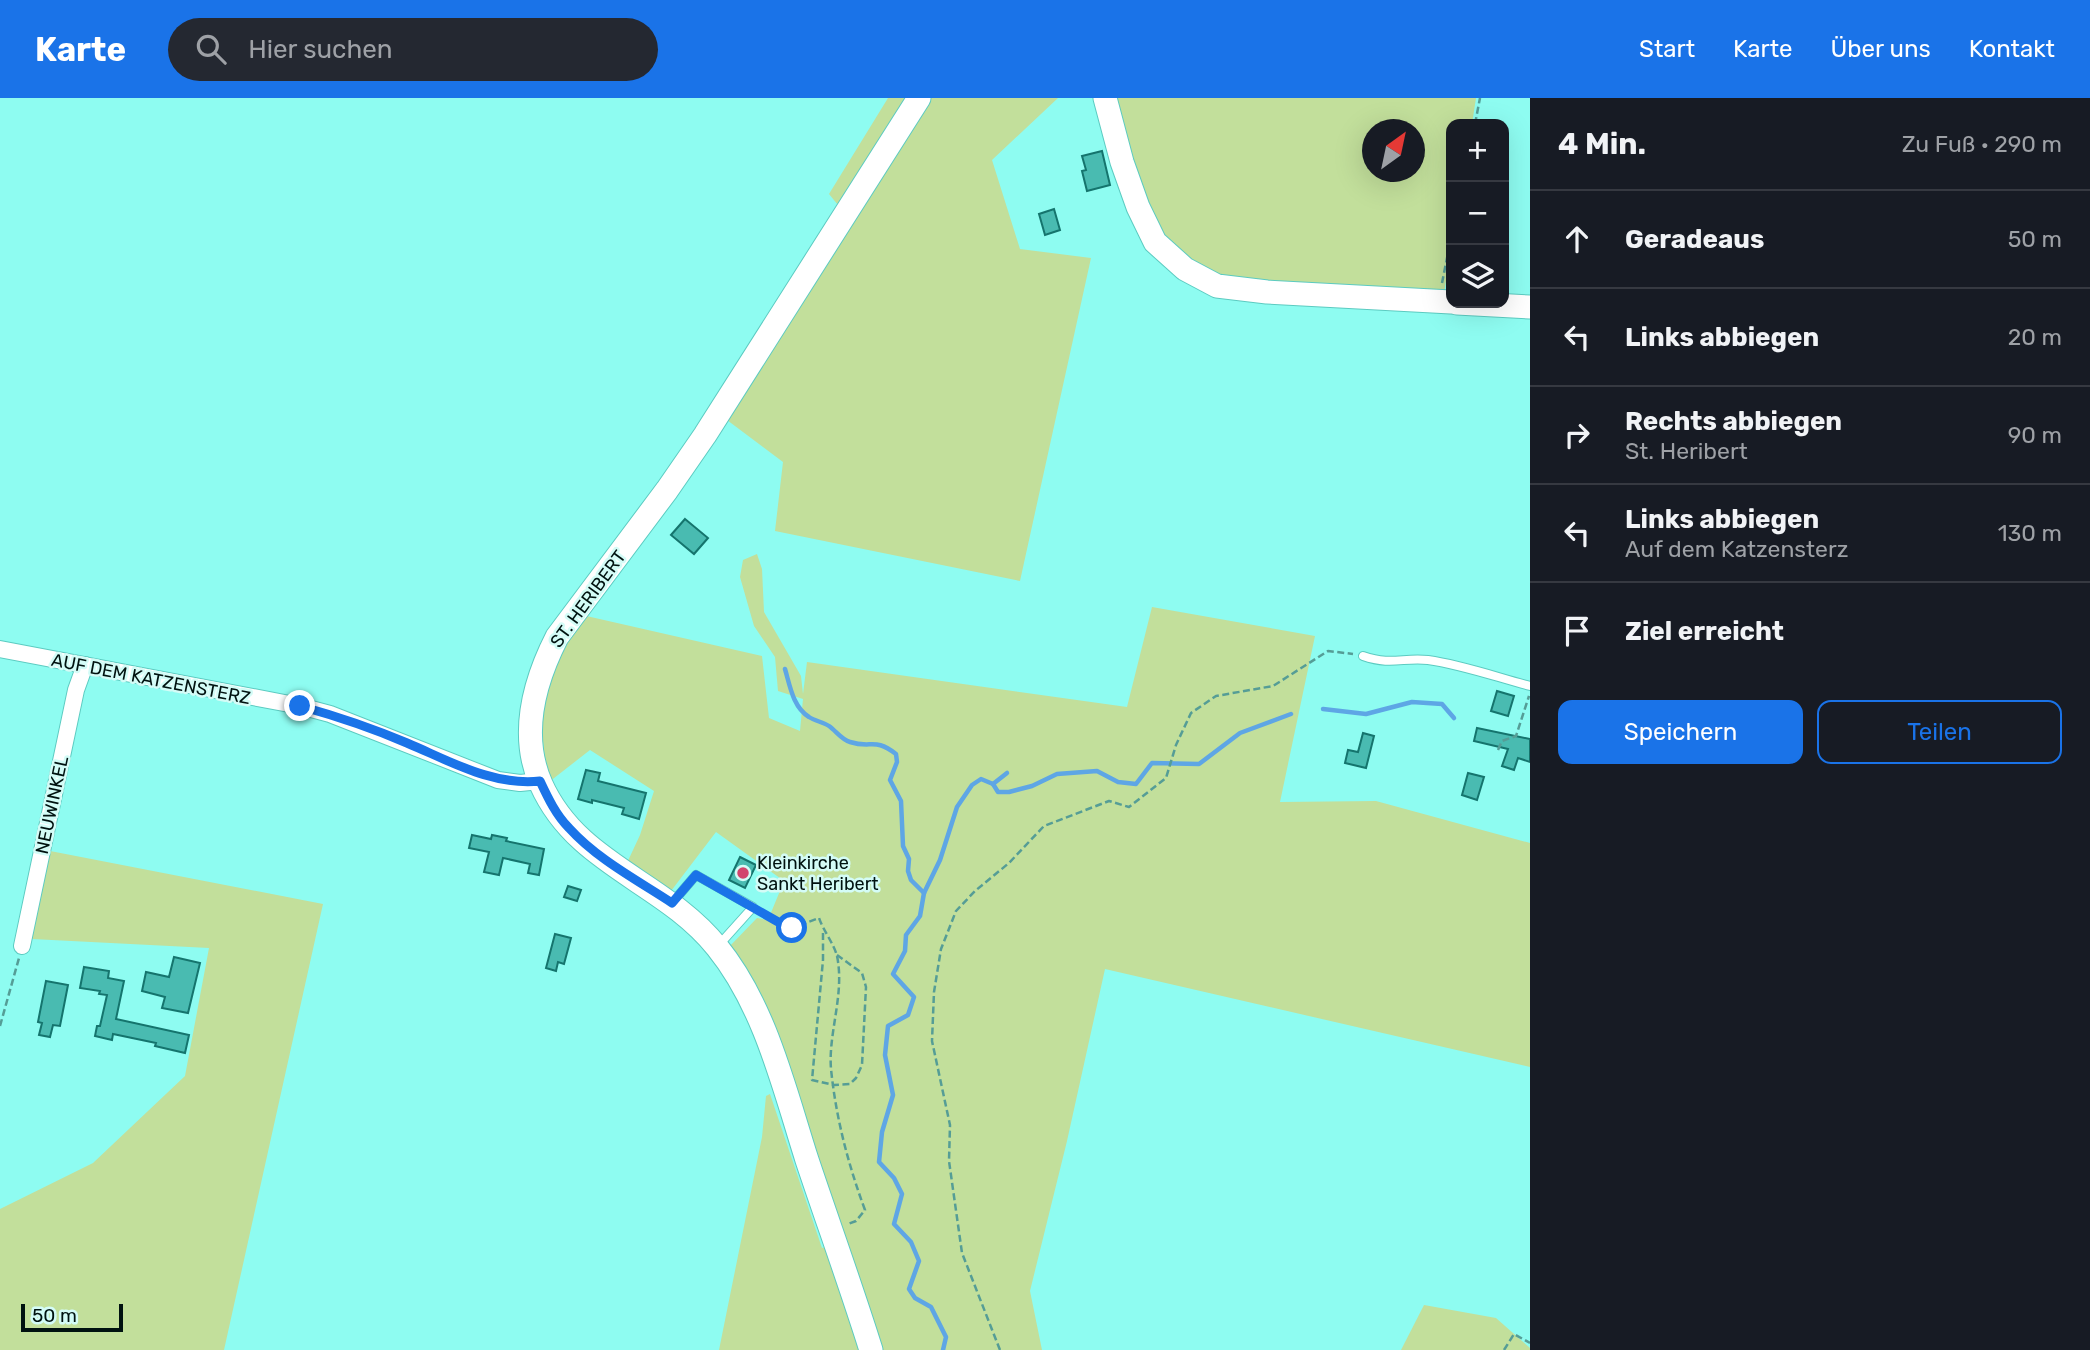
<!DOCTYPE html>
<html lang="de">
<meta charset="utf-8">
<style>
body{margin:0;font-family:Rubik,sans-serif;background:#242831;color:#f1f3f6}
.controls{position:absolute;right:21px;top:21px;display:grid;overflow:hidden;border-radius:14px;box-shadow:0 7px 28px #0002}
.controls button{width:63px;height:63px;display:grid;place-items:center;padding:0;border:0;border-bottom:2px solid #363941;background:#171b24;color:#f1f3f6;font:35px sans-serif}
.compass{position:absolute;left:1362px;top:21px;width:63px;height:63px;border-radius:50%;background:#171b24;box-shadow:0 7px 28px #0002;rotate:33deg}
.scale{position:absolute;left:21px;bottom:18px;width:102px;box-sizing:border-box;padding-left:7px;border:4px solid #001210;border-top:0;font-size:19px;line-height:24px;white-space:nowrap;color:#001210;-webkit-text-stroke:5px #d4fcf7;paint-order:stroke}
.stop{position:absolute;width:21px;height:21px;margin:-16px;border:5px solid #1a73e8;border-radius:50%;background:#fff}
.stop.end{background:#1a73e8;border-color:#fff;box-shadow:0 2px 7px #0008}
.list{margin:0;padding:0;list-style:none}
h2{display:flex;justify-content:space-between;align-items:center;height:91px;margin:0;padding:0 28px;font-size:30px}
h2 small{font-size:23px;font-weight:400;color:#9ea1a6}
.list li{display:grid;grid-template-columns:46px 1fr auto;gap:21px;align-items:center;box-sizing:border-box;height:98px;padding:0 28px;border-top:2px solid #363941}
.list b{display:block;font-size:26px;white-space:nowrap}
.list p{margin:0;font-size:23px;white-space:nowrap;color:#9ea1a6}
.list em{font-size:23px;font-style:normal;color:#9ea1a6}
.actions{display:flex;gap:14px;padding:21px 28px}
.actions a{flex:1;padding:16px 0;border:2px solid #1a73e8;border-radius:14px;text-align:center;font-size:24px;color:#1a73e8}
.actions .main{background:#1a73e8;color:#fff}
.icon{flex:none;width:38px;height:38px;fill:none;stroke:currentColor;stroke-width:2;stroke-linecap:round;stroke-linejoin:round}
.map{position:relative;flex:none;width:1530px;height:1252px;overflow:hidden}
header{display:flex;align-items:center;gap:42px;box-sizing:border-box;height:98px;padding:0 35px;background:#1a73e8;color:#fff}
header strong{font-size:33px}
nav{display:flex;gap:38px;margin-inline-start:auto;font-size:24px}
.search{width:490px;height:63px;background:#242831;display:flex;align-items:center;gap:18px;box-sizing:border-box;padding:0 24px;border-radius:38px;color:#9ea1a6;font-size:26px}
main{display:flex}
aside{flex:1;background:#171b24}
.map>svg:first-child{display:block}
</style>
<header>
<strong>Karte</strong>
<div class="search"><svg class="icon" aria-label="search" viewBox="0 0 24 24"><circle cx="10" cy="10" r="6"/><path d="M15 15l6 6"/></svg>Hier suchen</div>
<nav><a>Start</a><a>Karte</a><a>Über uns</a><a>Kontakt</a></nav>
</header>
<main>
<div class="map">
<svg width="1530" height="1252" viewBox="0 0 1530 1252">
<rect width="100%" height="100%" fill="#8efcf1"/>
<g fill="#c2df9b" fill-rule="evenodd">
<path d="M888,0H1058L992,62L1020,151L1091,160L1020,483L775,433L783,364L727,322L851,123L829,96Z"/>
<path d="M1117,0H1476L1472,26H1451V152L1444,195L1230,184L1192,167L1166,147L1145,108ZM1372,32H1414V74H1372Z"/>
<path d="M757,456L762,471L764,514L801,578L803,596L807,564L1127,609L1152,509L1315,538L1280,704L1376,703L1530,745V969L1105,871L1067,1043L1030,1193L1042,1252H719L762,1039L766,998L770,996L822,1150L841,1144L728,850L757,820L768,822L784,783L716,734L671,793L626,767L640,737L654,693L590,652L549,684C542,644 536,604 554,565C562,549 573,533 582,517L762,558L769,620L800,633L803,601L778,593L775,559L754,528L740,479L743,462Z"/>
<path d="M45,752L323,806L224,1252H0V1111L93,1065L185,978L209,850L32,841L31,822Z"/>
<path d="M1424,1207L1496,1220L1530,1250V1252H1401Z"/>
</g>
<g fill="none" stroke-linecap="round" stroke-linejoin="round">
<g stroke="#5ea6e5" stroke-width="4.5">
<path d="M785,571C790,588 793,609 809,619C815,623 823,624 829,628C836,633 842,642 850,644C872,651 874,639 896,656L897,664L890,682L901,703L903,748L909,761L908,773L911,782L924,795"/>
<path d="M1323,611L1366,616L1412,604L1442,606L1454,620"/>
<path d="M993,686L1007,675"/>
<path d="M943,1252L946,1239L931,1209L915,1200L909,1191L919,1163L911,1144L894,1126L902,1096L894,1080L879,1064L882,1034L893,997L885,957L888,928L908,917L914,899L893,876L905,853L906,837L920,818L924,795L940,762L957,709L972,687L981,681L993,686L998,694H1009L1032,688L1057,676L1097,673L1118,684L1136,686L1152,665L1199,666L1240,635L1291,616"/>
</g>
</g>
<g fill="#49bbb1" stroke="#15746d" stroke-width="2">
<path d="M1102,53L1110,87L1087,93L1082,73L1086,72L1082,58Z"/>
<path d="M1054,111L1060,132L1045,137L1039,116Z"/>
<path d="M685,421L708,440L694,456L671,437Z"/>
<path d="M1497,593L1514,598L1508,618L1491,613Z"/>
<path d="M1477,630L1530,641V664L1518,660L1514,672L1502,668L1508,651L1474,643Z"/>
<path d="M1363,635L1374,638L1366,670L1345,665L1348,652L1358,654Z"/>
<path d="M586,672L600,675L598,683L646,695L639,721L622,716L624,710L592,702V705L578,701Z"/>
<path d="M1468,675L1484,679L1477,702L1462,697Z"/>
<path d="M472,737L491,741L492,737L507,740L506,743L544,751L539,777L528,775L530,766L503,760L499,777L484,774L489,754L469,750Z"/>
<path d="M740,759L756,767L745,790L729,782Z"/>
<path d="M568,788L581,792L577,803L564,799Z"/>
<path d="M555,836L571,840L564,866L558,864L556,873L546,870Z"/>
<path d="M174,859L200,865L188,915L162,910L165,899L142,893L146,874L169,879Z"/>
<path d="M84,869L109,873L108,880L124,883L116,921L189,937L185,955L155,948L156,945L113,936L112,942L95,938L97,928H100L107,897L99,896L100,893L80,890Z"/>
<path d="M46,883L68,887L60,928L53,927L50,939L39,937L42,925L38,924Z"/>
</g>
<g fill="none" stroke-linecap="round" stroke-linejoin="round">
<g stroke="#5ccbc1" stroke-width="10">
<g id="lane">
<path d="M1363,558C1392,568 1403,559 1428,562C1463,567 1496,579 1530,588"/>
<path d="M672,805L696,777L753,809L718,848"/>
</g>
</g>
<g stroke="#5ccbc1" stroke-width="18">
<g id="street">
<path d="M0,551L300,608L330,616L498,682L520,685L540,683"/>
<path d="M22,848L76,592L85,567"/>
</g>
</g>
<g stroke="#5ccbc1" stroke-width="25">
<g id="secondary">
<path d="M1105,0L1122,64L1138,109L1155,144L1185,171L1217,188L1267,194L1451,204"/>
<path d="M1457,205L1530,209"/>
<path d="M871,1252C851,1188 828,1125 807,1062C784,990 765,908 717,849C664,783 577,767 541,686C519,636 534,584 557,539L667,392L705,337L919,0"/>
</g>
</g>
<g stroke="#559d96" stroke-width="2.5" stroke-dasharray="7 3.5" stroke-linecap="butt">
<path d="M1475,26L1480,0"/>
<path d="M1442,185L1451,140"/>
<path d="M1498,652L1502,643L1516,638L1529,598"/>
<path d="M762,814L792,830L819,820C823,832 834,846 837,858C845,896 828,935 831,971C836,1020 848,1066 865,1112L856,1123L848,1126"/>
<path d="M823,835V862L812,982L834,987L850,986L856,980L862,967L866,889L862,875L837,857"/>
<path d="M0,928L19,860"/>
<path d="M1000,1252L962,1155L949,1063L950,1027L932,943L934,894L941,851L956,813L975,793L1009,765L1044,728L1109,703L1129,709L1166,680L1176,647L1191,615L1216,598L1273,588L1328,553L1353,556"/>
<path d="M1504,1252L1514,1236L1530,1245"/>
</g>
<use href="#lane" stroke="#fff" stroke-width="8"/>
<use href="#street" stroke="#fff" stroke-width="16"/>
<use href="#secondary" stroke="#fff" stroke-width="23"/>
</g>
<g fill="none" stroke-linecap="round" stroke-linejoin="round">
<path stroke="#1a73e8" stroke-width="9" d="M300,608C336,618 372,630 407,645C450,663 492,688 540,683C548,700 556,717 569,730C597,761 637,782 672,805L696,777L787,829L792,830"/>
</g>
<circle fill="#d2446d" stroke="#d4fcf7" stroke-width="2.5" cx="743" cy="775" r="7"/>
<g text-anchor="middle" stroke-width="5" stroke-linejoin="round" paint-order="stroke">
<g font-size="18" fill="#001210" stroke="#d4fcf7">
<text transform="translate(588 501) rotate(-54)" y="6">ST. HERIBERT</text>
<text transform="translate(151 581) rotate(11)" y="6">AUF DEM KATZENSTERZ</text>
<text transform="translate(52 707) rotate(-78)" y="6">NEUWINKEL</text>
</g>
<g font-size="18" fill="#001210" stroke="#d4fcf7" text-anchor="start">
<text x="757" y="771">Kleinkirche<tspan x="757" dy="21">Sankt Heribert</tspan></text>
</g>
</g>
</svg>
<div class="controls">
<button>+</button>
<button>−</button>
<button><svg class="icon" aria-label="layers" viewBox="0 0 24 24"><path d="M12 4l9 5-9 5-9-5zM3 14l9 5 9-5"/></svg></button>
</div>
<svg class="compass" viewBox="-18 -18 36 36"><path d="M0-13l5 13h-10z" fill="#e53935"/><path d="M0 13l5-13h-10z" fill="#9ea1a6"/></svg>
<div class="scale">50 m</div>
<div class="stop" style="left:792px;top:830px"></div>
<div class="stop end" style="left:300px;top:608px"></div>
</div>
<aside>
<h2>4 Min.<small>Zu Fuß · 290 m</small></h2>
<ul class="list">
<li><svg class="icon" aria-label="ahead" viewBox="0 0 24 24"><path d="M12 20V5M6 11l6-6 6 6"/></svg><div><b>Geradeaus</b></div><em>50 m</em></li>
<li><svg class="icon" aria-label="left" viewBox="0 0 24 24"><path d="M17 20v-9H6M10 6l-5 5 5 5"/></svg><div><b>Links abbiegen</b></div><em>20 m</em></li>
<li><svg class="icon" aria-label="right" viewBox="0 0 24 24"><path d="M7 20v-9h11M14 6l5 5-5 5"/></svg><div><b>Rechts abbiegen</b><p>St. Heribert</p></div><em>90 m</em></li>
<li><svg class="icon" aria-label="left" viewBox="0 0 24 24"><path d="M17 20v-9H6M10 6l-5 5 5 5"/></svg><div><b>Links abbiegen</b><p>Auf dem Katzensterz</p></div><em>130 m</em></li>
<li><svg class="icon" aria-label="arrive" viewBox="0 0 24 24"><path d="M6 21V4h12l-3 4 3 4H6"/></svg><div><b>Ziel erreicht</b></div></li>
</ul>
<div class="actions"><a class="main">Speichern</a><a>Teilen</a></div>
</aside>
</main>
